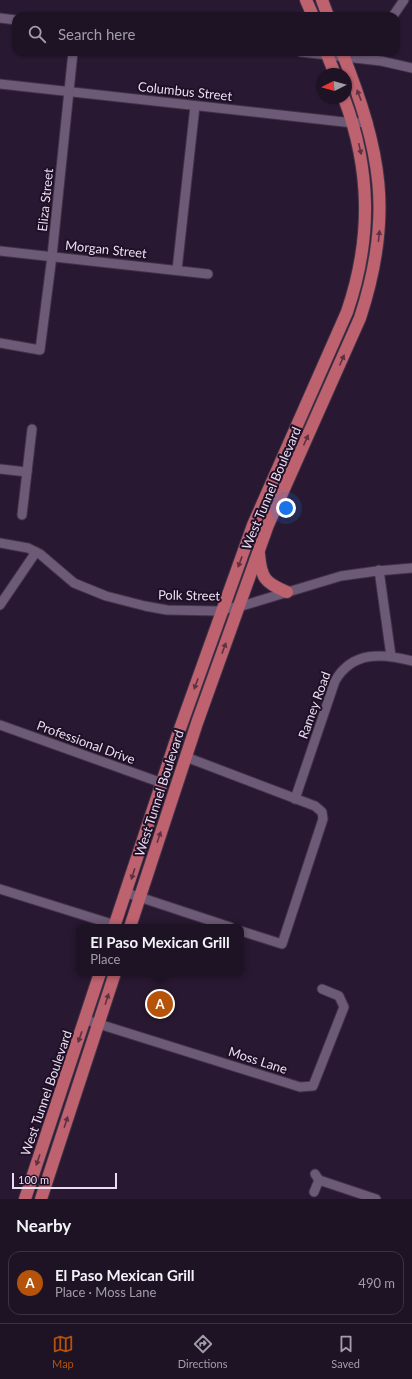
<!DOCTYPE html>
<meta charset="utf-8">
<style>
body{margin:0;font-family:Lato,sans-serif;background:#2b2032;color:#f1f3f6}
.compass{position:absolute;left:316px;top:68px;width:36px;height:36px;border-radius:50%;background:#1e1225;box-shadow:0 1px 3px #0004;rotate:264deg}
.scale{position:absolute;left:12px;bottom:10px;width:105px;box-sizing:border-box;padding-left:4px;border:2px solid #e9deef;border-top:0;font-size:11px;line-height:14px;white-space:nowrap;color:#e9deef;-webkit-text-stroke:3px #1f0f27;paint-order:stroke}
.you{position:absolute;left:286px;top:508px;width:14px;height:14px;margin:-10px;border:3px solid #fff;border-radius:50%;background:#1a73e8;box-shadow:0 0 0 6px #1a73e833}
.badge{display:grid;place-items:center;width:26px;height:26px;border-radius:50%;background:#b45309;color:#fff;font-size:13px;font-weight:700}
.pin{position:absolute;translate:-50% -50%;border:2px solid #fff;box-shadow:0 1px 4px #0006}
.popup{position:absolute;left:76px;top:924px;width:168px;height:52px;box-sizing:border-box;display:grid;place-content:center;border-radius:8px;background:#1e1225;filter:drop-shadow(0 1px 3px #0005);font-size:13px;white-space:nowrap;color:#a19ea7}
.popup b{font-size:15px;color:#f1f3f6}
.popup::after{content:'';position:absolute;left:50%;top:100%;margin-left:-8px;border:8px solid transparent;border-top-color:#1e1225}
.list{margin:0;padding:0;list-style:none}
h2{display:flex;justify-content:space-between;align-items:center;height:52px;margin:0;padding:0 16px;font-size:17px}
h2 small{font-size:13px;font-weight:400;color:#a19ea7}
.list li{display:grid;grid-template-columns:26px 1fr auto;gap:12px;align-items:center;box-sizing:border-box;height:64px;margin:0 8px 8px;padding:0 8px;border:1px solid #3c3242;border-radius:12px}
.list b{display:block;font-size:15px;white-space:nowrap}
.list p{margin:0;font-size:13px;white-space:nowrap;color:#a19ea7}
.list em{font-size:13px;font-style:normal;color:#a19ea7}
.icon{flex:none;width:22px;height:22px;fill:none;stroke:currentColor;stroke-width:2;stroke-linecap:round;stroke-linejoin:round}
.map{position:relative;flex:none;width:412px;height:1199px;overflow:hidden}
.search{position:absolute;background:#1e1225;box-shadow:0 1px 3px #0004;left:12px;right:12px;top:12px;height:44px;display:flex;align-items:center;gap:10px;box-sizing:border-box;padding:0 14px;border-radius:12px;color:#a19ea7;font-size:15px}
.sheet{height:124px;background:#1e1225}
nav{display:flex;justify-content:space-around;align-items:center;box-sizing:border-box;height:56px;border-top:1px solid #3c3242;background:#1e1225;font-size:11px;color:#a19ea7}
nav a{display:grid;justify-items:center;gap:2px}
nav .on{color:#b45309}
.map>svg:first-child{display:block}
</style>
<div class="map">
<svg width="412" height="1199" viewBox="0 0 412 1199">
<rect width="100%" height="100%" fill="#281831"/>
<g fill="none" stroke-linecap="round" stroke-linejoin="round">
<g stroke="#413347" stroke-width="11">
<g id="minor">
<path d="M393,16L404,0"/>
<path d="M0,18L16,20"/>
<path d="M301,52L381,61L412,68"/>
<path d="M0,84L353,123L368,122"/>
<path d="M0,251L208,274"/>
<path d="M177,270L195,106"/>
<path d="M0,343L40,350L52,256L73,52"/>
<path d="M0,469L27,472"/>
<path d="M22,515L32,429"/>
<path d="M0,543L28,548L40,554L74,583L106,596L145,606L167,610L217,611L245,605L341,576L377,571L412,568"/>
<path d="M379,570L391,656"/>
<path d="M0,605L36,552"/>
<path d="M0,725L162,783"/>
<path d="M186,757L315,806L322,812L323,819L282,944L241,931"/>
<path d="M295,799L335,681C352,651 382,653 412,661"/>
<path d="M0,889L115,925"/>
<path d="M127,893L230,927"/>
<path d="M86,1020L300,1087L313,1086L344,1007L339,996L322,989"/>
<path d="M319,1180L376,1199"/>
<path d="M314,1192L319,1180L315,1174"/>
</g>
</g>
<g stroke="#413347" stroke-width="14">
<g id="major">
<path d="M306,0L313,16"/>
<path d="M322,0L328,16"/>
<path d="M326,52L335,74"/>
<path d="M259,554C261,578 265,583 287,592"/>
<path d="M114,927L177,737L253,525L347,312C372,239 371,170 344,98"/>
<path d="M130,927L197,723L268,525L360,318C394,215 381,151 342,52"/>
<path d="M25,1199L100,973"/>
<path d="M41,1199L115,973"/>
</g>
</g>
<use href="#minor" stroke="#6c5a76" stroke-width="9"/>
<use href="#major" stroke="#bf626f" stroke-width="12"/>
</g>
<defs><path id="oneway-solid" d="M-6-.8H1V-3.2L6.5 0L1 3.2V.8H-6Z"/></defs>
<g fill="#5f3044">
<use href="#oneway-solid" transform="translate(359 95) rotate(-111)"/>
<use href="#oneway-solid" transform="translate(360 149) rotate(77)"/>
<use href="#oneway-solid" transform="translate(379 236) rotate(-84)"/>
<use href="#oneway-solid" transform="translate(342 360) rotate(-66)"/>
<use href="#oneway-solid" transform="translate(306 440) rotate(-66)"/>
<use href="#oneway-solid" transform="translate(240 562) rotate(110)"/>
<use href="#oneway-solid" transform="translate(224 648) rotate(-70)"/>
<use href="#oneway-solid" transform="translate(196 684) rotate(110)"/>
<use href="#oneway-solid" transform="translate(159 837) rotate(-71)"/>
<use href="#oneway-solid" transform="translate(133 874) rotate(108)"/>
<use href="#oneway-solid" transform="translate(107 999) rotate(-72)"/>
<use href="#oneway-solid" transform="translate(80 1037) rotate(109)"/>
<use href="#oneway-solid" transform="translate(66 1122) rotate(-72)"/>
<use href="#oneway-solid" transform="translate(38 1160) rotate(109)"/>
</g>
<g text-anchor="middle" stroke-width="4" stroke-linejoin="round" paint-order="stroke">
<g font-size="13" fill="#e9deef" stroke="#1f0f27">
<text transform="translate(185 91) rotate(6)" y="5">Columbus Street</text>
<text transform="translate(45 200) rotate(-84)" y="5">Eliza Street</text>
<text transform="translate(106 249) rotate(6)" y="5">Morgan Street</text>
<text transform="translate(271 488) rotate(-67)" y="5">West Tunnel Boulevard</text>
<text transform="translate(189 595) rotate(1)" y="5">Polk Street</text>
<text transform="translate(314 705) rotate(-70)" y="5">Ramey Road</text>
<text transform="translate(86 742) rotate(20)" y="5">Professional Drive</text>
<text transform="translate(159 793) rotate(-72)" y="5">West Tunnel Boulevard</text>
<text transform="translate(258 1060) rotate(18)" y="5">Moss Lane</text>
<text transform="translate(46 1093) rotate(-71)" y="5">West Tunnel Boulevard</text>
</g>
</g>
</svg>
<svg class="compass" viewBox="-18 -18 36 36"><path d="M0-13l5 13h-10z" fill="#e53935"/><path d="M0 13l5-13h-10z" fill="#a19ea7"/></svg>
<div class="scale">100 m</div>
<div class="you"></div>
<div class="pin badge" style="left:160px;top:1004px">A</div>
<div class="popup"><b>El Paso Mexican Grill</b>Place</div>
<div class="search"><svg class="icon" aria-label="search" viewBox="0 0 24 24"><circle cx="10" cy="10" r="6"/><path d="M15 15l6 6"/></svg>Search here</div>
</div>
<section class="sheet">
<h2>Nearby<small></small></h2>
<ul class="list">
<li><span class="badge">A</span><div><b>El Paso Mexican Grill</b><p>Place · Moss Lane</p></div><em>490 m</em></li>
</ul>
</section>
<nav>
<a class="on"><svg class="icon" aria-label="map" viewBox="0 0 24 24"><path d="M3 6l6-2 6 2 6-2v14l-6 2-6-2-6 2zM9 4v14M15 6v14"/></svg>Map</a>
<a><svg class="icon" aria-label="directions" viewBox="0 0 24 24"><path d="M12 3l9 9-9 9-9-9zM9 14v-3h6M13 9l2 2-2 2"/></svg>Directions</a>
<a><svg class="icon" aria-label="saved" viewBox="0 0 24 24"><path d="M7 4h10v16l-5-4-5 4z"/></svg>Saved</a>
</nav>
